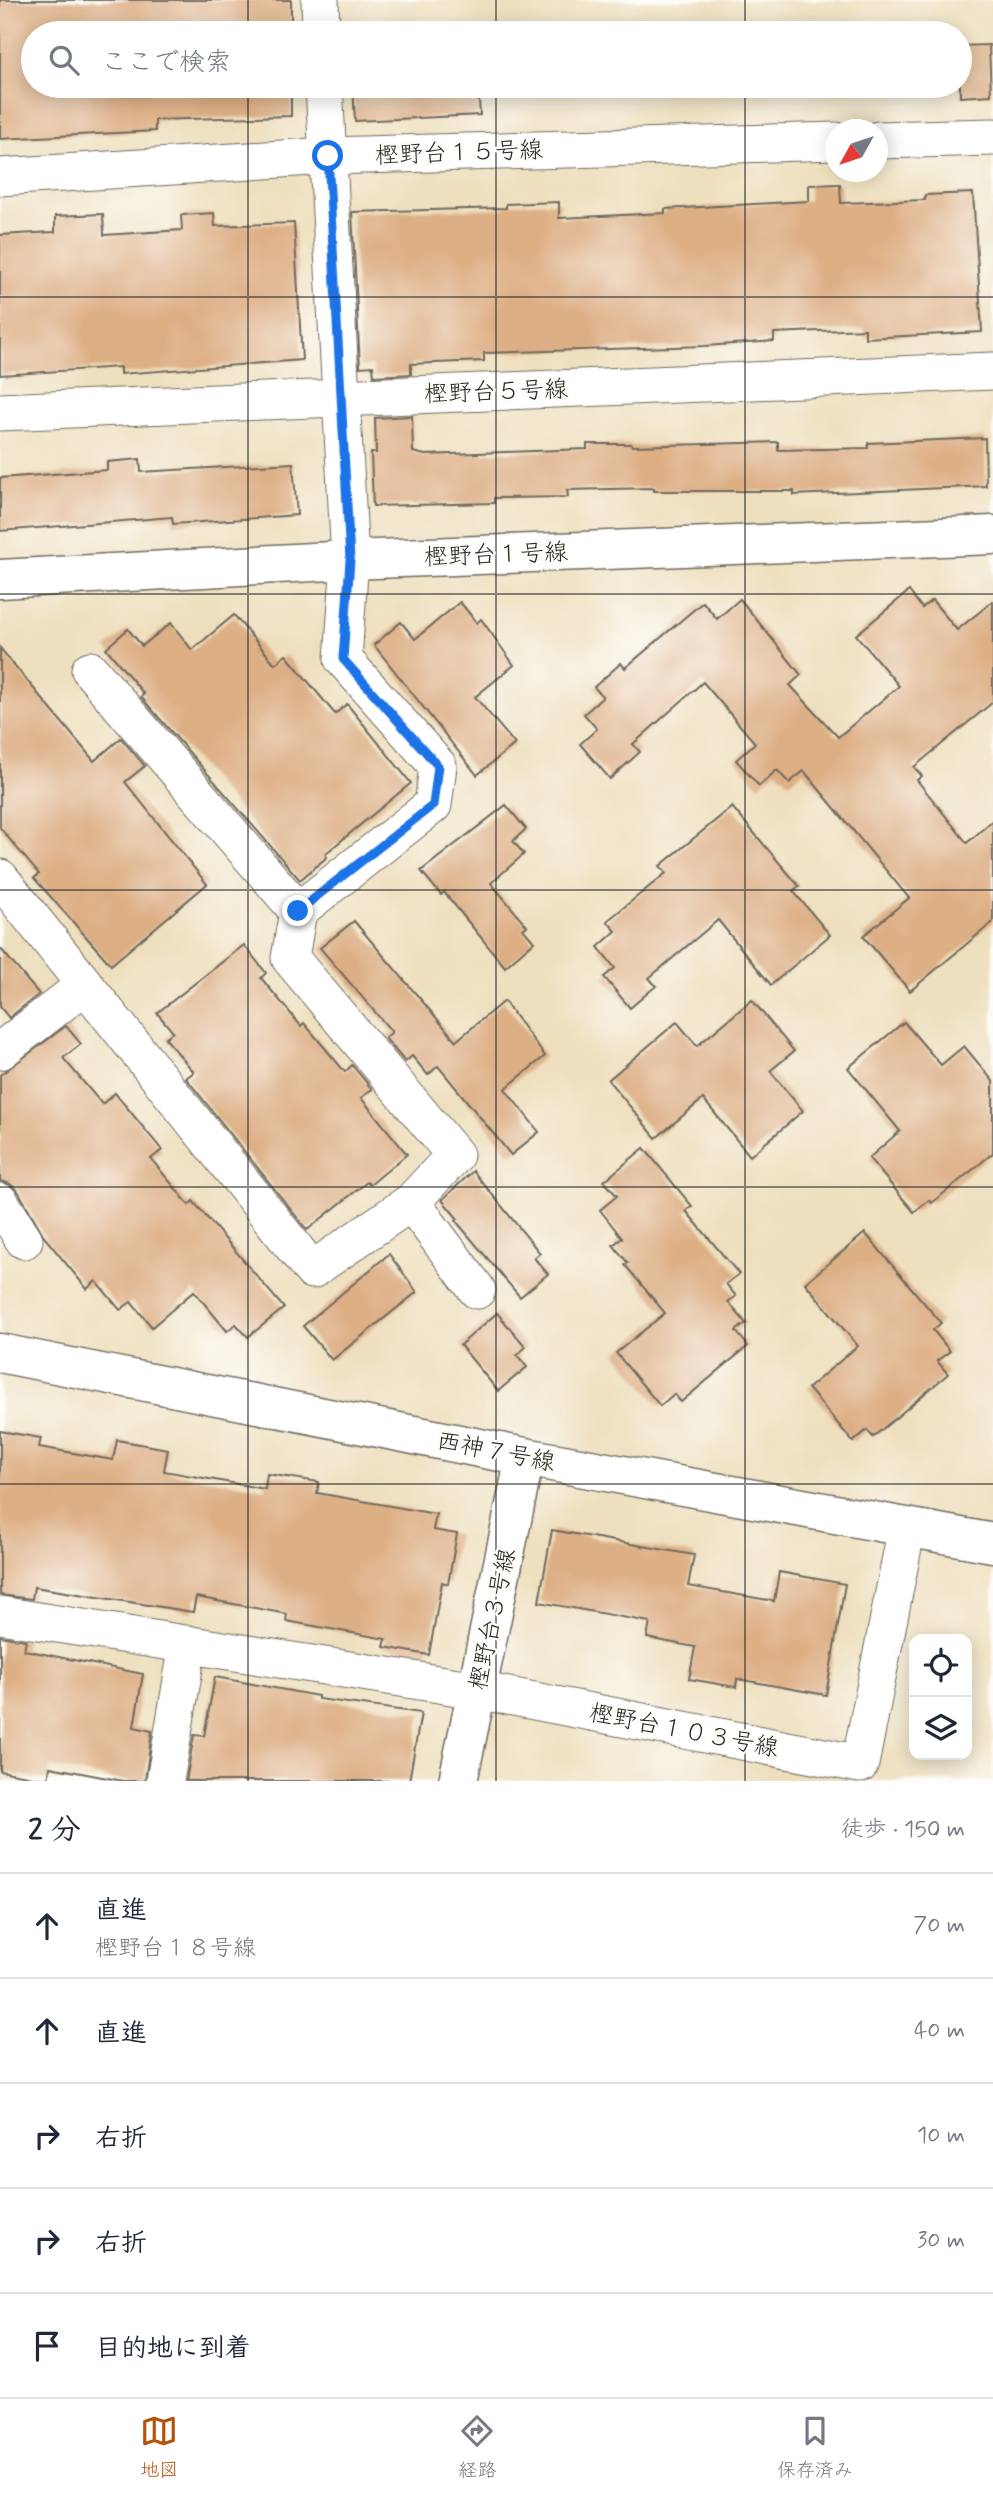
<!DOCTYPE html>
<html lang="ja">
<meta charset="utf-8">
<style>
body{margin:0;font-family:Mynerve,"Klee One",sans-serif;background:#f2f2f3;color:#1f2937}
.controls{position:absolute;right:21px;bottom:21px;display:grid;overflow:hidden;border-radius:14px;box-shadow:0 4px 18px #0003}
.controls button{width:63px;height:63px;display:grid;place-items:center;padding:0;border:0;border-bottom:2px solid #e0e1e3;background:#fff;color:#1f2937;font:35px sans-serif}
.compass{position:absolute;left:825px;top:119px;width:63px;height:63px;border-radius:50%;background:#fff;box-shadow:0 4px 18px #0003;rotate:230deg}
.stop{position:absolute;width:21px;height:21px;margin:-16px;border:5px solid #1a73e8;border-radius:50%;background:#fff}
.stop.end{background:#1a73e8;border-color:#fff;box-shadow:0 2px 7px #0008}
.list{margin:0;padding:0;list-style:none}
h2{display:flex;justify-content:space-between;align-items:center;height:91px;margin:0;padding:0 28px;font-size:30px}
h2 small{font-size:23px;font-weight:400;color:#747a83}
.list li{display:grid;grid-template-columns:46px 1fr auto;gap:21px;align-items:center;box-sizing:border-box;height:105px;padding:0 28px;border-top:2px solid #e0e1e3}
.list b{display:block;font-size:26px;white-space:nowrap}
.list p{margin:0;font-size:23px;white-space:nowrap;color:#747a83}
.list em{font-size:23px;font-style:normal;color:#747a83}
.icon{flex:none;width:38px;height:38px;fill:none;stroke:currentColor;stroke-width:2;stroke-linecap:round;stroke-linejoin:round}
.map{position:relative;flex:none;width:993px;height:1781px;overflow:hidden}
.search{position:absolute;background:#fff;box-shadow:0 4px 18px #0003;left:21px;right:21px;top:21px;height:77px;display:flex;align-items:center;gap:18px;box-sizing:border-box;padding:0 24px;border-radius:38px;color:#747a83;font-size:26px}
.sheet{height:616px;background:#fff}
nav{display:flex;justify-content:space-around;align-items:center;box-sizing:border-box;height:98px;border-top:2px solid #e0e1e3;background:#fff;font-size:19px;color:#747a83}
nav a{display:grid;justify-items:center;gap:4px}
nav .on{color:#b45309}
.map>svg:first-child{display:block}
</style>
<div class="map">
<svg width="993" height="1781" viewBox="0 0 993 1781">
<rect width="100%" height="100%" fill="#fdfcf7"/>
<filter id="ink" filterUnits="userSpaceOnUse"><feTurbulence type="fractalNoise" baseFrequency=".0143" numOctaves="2"/><feDisplacementMap in="SourceGraphic" scale="14" xChannelSelector="R" yChannelSelector="G"/><feConvolveMatrix kernelMatrix="1 2 1 2 8 2 1 2 1" color-interpolation-filters="sRGB"/></filter>
<filter id="wash" filterUnits="userSpaceOnUse"><feTurbulence type="fractalNoise" baseFrequency=".00686" numOctaves="4" result="noise"/><feDisplacementMap in="SourceGraphic" scale="28" xChannelSelector="R" yChannelSelector="G"/><feGaussianBlur stdDeviation="1.57" result="paint"/><feColorMatrix in="noise" values="0 0 0 0 0 0 0 0 0 0 0 0 0 0 0 0 0 1.4 0 .05"/><feComposite in="paint" operator="in"/></filter>
<g filter="url(#wash)">
<rect width="100%" height="100%" fill="#eedfbe"/>
<g id="blocks">
<g fill="#ddaf85">
<path d="M0,0H291V33H33V86H291V116L155,120V131L0,139Z"/>
<path d="M989,45L991,95L960,97V46Z"/>
<path d="M353,86H478L480,115L355,121Z"/>
<path d="M840,184L841,203L925,200V195L973,193L982,332L865,338V329L774,333V341L705,346L484,353V361L411,364V374L374,376L373,366L360,367L352,212L506,208V204L559,202V218L665,213V209L809,201V185Z"/>
<path d="M214,213L215,226L294,223L302,360L120,374V367L0,375V235L55,232V216L103,214L104,235L182,230L181,215Z"/>
<path d="M412,416L413,452L425,455L587,449V444H631L632,446L778,442V450L868,448V443L985,438L986,486L794,495V491H654V488L567,490L568,497L494,498V503L373,506L371,453H376L375,418Z"/>
<path d="M140,459L141,472L293,463L297,515L173,524L172,517L0,531V478L107,470V462Z"/>
<path d="M909,591L922,608L932,600L957,630L993,601V702L914,767L922,776L917,780L967,843L993,820V922L910,991L863,936L909,898L804,771L789,783L777,770L759,786L736,760L755,743L703,682L633,744L640,752L610,779L580,744L597,729L584,714L603,697L594,687L621,663L625,668L703,602L717,619L740,599L801,675L790,685L838,737L899,686L856,635Z"/>
<path d="M460,602L477,623L481,619L514,665L475,697L515,744L477,775L374,645L401,622L415,639Z"/>
<path d="M234,615L275,664L286,655L335,714L347,704L411,783L325,854L327,857L300,880L141,697L144,694L106,648L128,629L142,646L171,623L192,650Z"/>
<path d="M0,648L94,761L121,738L145,766L125,782L207,884L111,965L34,878L39,874L0,828Z"/>
<path d="M506,805L526,829L513,841L524,854L491,883L527,926L523,929L534,942L505,967L444,892L441,895L421,871Z"/>
<path d="M732,807L799,886L793,891L830,935L771,985L718,920L649,978L656,986L630,1008L604,977L615,968L598,947L616,931L607,921L666,873L660,866Z"/>
<path d="M354,921L456,1041L504,1001L545,1056L505,1089L539,1132L511,1155L438,1066L428,1075L412,1056L405,1062L385,1038L392,1032L320,948Z"/>
<path d="M244,945L266,973L261,978L301,1026L304,1023L345,1072L352,1065L372,1089L361,1098L407,1154L370,1185L367,1182L307,1230L186,1078L194,1072L165,1038L173,1032L157,1013Z"/>
<path d="M0,948L39,994L9,1018L0,1007Z"/>
<path d="M752,1000L794,1051L770,1071L803,1111L750,1156L703,1099L656,1138L608,1080L677,1022L697,1046Z"/>
<path d="M904,1022L941,1065L964,1046L993,1081V1153L932,1203L929,1200L914,1212L869,1158L900,1131L848,1068Z"/>
<path d="M66,1026L81,1044L63,1058L102,1104L115,1093L162,1150L151,1159L189,1205L193,1201L284,1308L248,1337L236,1324L227,1331L194,1291L152,1327L131,1302L120,1310L96,1281L87,1289L45,1238L18,1191L10,1184L0,1181V1075Z"/>
<path d="M644,1148L692,1206L686,1211L739,1274L726,1284L736,1296L728,1302L746,1323L736,1331L748,1346L681,1402L674,1394L660,1406L616,1353L665,1313L625,1265L628,1263L613,1245L622,1238L600,1210L617,1196L604,1181Z"/>
<path d="M473,1171L540,1253L534,1258L548,1274L520,1297L456,1221L458,1219L442,1200Z"/>
<path d="M865,1233L941,1323L933,1330L950,1351L937,1361L948,1374L873,1437L867,1430L853,1442L808,1388L858,1346L805,1283Z"/>
<path d="M389,1254L417,1292L332,1360L303,1326Z"/>
<path d="M497,1313L526,1347L517,1355L527,1367L498,1391L460,1345Z"/>
<path d="M0,1431L41,1438L39,1447L113,1460L117,1440L168,1449L164,1471L265,1489L267,1474L319,1482L317,1493L436,1514L433,1530L457,1534L448,1584L442,1582L429,1655L384,1647L386,1639L286,1621L287,1614L196,1597L193,1612L34,1587L32,1599L0,1595Z"/>
<path d="M552,1530L694,1555L688,1586L774,1601L779,1572L845,1584L826,1695L737,1679L736,1687L689,1679L695,1647L647,1638L650,1622L539,1602Z"/>
<path d="M0,1636L26,1640L24,1650L143,1674L134,1727L152,1731L145,1781H123L50,1767L48,1780L0,1771Z"/>
<path d="M215,1677L318,1696V1699L421,1713L409,1781H186L194,1735L204,1736Z"/>
</g>
</g>
</g>
<g filter="url(#ink)">
<use href="#blocks" fill-opacity="0" stroke="#6f6a5e" stroke-width="2"/>
<g fill="none" stroke-linecap="round" stroke-linejoin="round">
<g stroke="#6f6a5e" stroke-width="39">
<g id="minor">
<path d="M320,0L321,33"/>
<path d="M878,140L993,137"/>
<path d="M0,177L328,156L836,141"/>
<path d="M0,412L993,371"/>
<path d="M0,878L312,1270L411,1202L455,1155L290,958L298,911L90,670"/>
<path d="M298,911L433,805L438,766L343,659L350,560L324,86"/>
<path d="M0,1051L84,986"/>
<path d="M0,1202L24,1240"/>
<path d="M411,1202L477,1290"/>
<path d="M0,1615L477,1690L860,1764L907,1527"/>
<path d="M165,1781L188,1644"/>
</g>
</g>
<g stroke="#6f6a5e" stroke-width="41">
<g id="tertiary">
<path d="M0,579L350,560L993,535"/>
<path d="M0,1353L525,1457L993,1543"/>
<path d="M458,1781L525,1457"/>
</g>
</g>
<use href="#minor" stroke="#fff" stroke-width="37"/>
<use href="#tertiary" stroke="#fff" stroke-width="38"/>
</g>
</g>
<g fill="none" stroke-linecap="round" stroke-linejoin="round" filter="url(#ink)">
<path stroke="#1a73e8" stroke-width="9" d="M298,911L433,805L438,766L343,659L350,560L328,156"/>
</g>
<path fill="none" stroke="#2b2b2b" stroke-width="2" stroke-opacity="0.55" d="M248,0V33M496,0V33M745,0V33M248,86V1781M496,86V1781M745,86V1781M0,297H993M0,594H993M0,890H993M0,1187H993M0,1484H993"/>
<g text-anchor="middle" stroke-width="5" stroke-linejoin="round" paint-order="stroke">
<g font-size="24" fill="#2b2b2b" stroke="#fdfcf7">
<text transform="translate(459 152) rotate(-2)" y="8">樫野台１５号線</text>
<text transform="translate(496 391) rotate(-2)" y="8">樫野台５号線</text>
<text transform="translate(496 554) rotate(-2)" y="8">樫野台１号線</text>
<text transform="translate(496 1451) rotate(11)" y="8">西神７号線</text>
<text transform="translate(492 1619) rotate(-78)" y="8">樫野台３号線</text>
<text transform="translate(684 1730) rotate(11)" y="8">樫野台１０３号線</text>
</g>
</g>
</svg>
<div class="controls">
<button><svg class="icon" aria-label="locate" viewBox="0 0 24 24"><circle cx="12" cy="12" r="6"/><path d="M12 2v4M12 18v4M2 12h4M18 12h4"/></svg></button>
<button><svg class="icon" aria-label="layers" viewBox="0 0 24 24"><path d="M12 4l9 5-9 5-9-5zM3 14l9 5 9-5"/></svg></button>
</div>
<svg class="compass" viewBox="-18 -18 36 36"><path d="M0-13l5 13h-10z" fill="#e53935"/><path d="M0 13l5-13h-10z" fill="#747a83"/></svg>
<div class="stop" style="left:328px;top:156px"></div>
<div class="stop end" style="left:298px;top:911px"></div>
<div class="search"><svg class="icon" aria-label="search" viewBox="0 0 24 24"><circle cx="10" cy="10" r="6"/><path d="M15 15l6 6"/></svg>ここで検索</div>
</div>
<section class="sheet">
<h2>2 分<small>徒歩 · 150 m</small></h2>
<ul class="list">
<li><svg class="icon" aria-label="ahead" viewBox="0 0 24 24"><path d="M12 20V5M6 11l6-6 6 6"/></svg><div><b>直進</b><p>樫野台１８号線</p></div><em>70 m</em></li>
<li><svg class="icon" aria-label="ahead" viewBox="0 0 24 24"><path d="M12 20V5M6 11l6-6 6 6"/></svg><div><b>直進</b></div><em>40 m</em></li>
<li><svg class="icon" aria-label="right" viewBox="0 0 24 24"><path d="M7 20v-9h11M14 6l5 5-5 5"/></svg><div><b>右折</b></div><em>10 m</em></li>
<li><svg class="icon" aria-label="right" viewBox="0 0 24 24"><path d="M7 20v-9h11M14 6l5 5-5 5"/></svg><div><b>右折</b></div><em>30 m</em></li>
<li><svg class="icon" aria-label="arrive" viewBox="0 0 24 24"><path d="M6 21V4h12l-3 4 3 4H6"/></svg><div><b>目的地に到着</b></div></li>
</ul>
</section>
<nav>
<a class="on"><svg class="icon" aria-label="map" viewBox="0 0 24 24"><path d="M3 6l6-2 6 2 6-2v14l-6 2-6-2-6 2zM9 4v14M15 6v14"/></svg>地図</a>
<a><svg class="icon" aria-label="directions" viewBox="0 0 24 24"><path d="M12 3l9 9-9 9-9-9zM9 14v-3h6M13 9l2 2-2 2"/></svg>経路</a>
<a><svg class="icon" aria-label="saved" viewBox="0 0 24 24"><path d="M7 4h10v16l-5-4-5 4z"/></svg>保存済み</a>
</nav>
